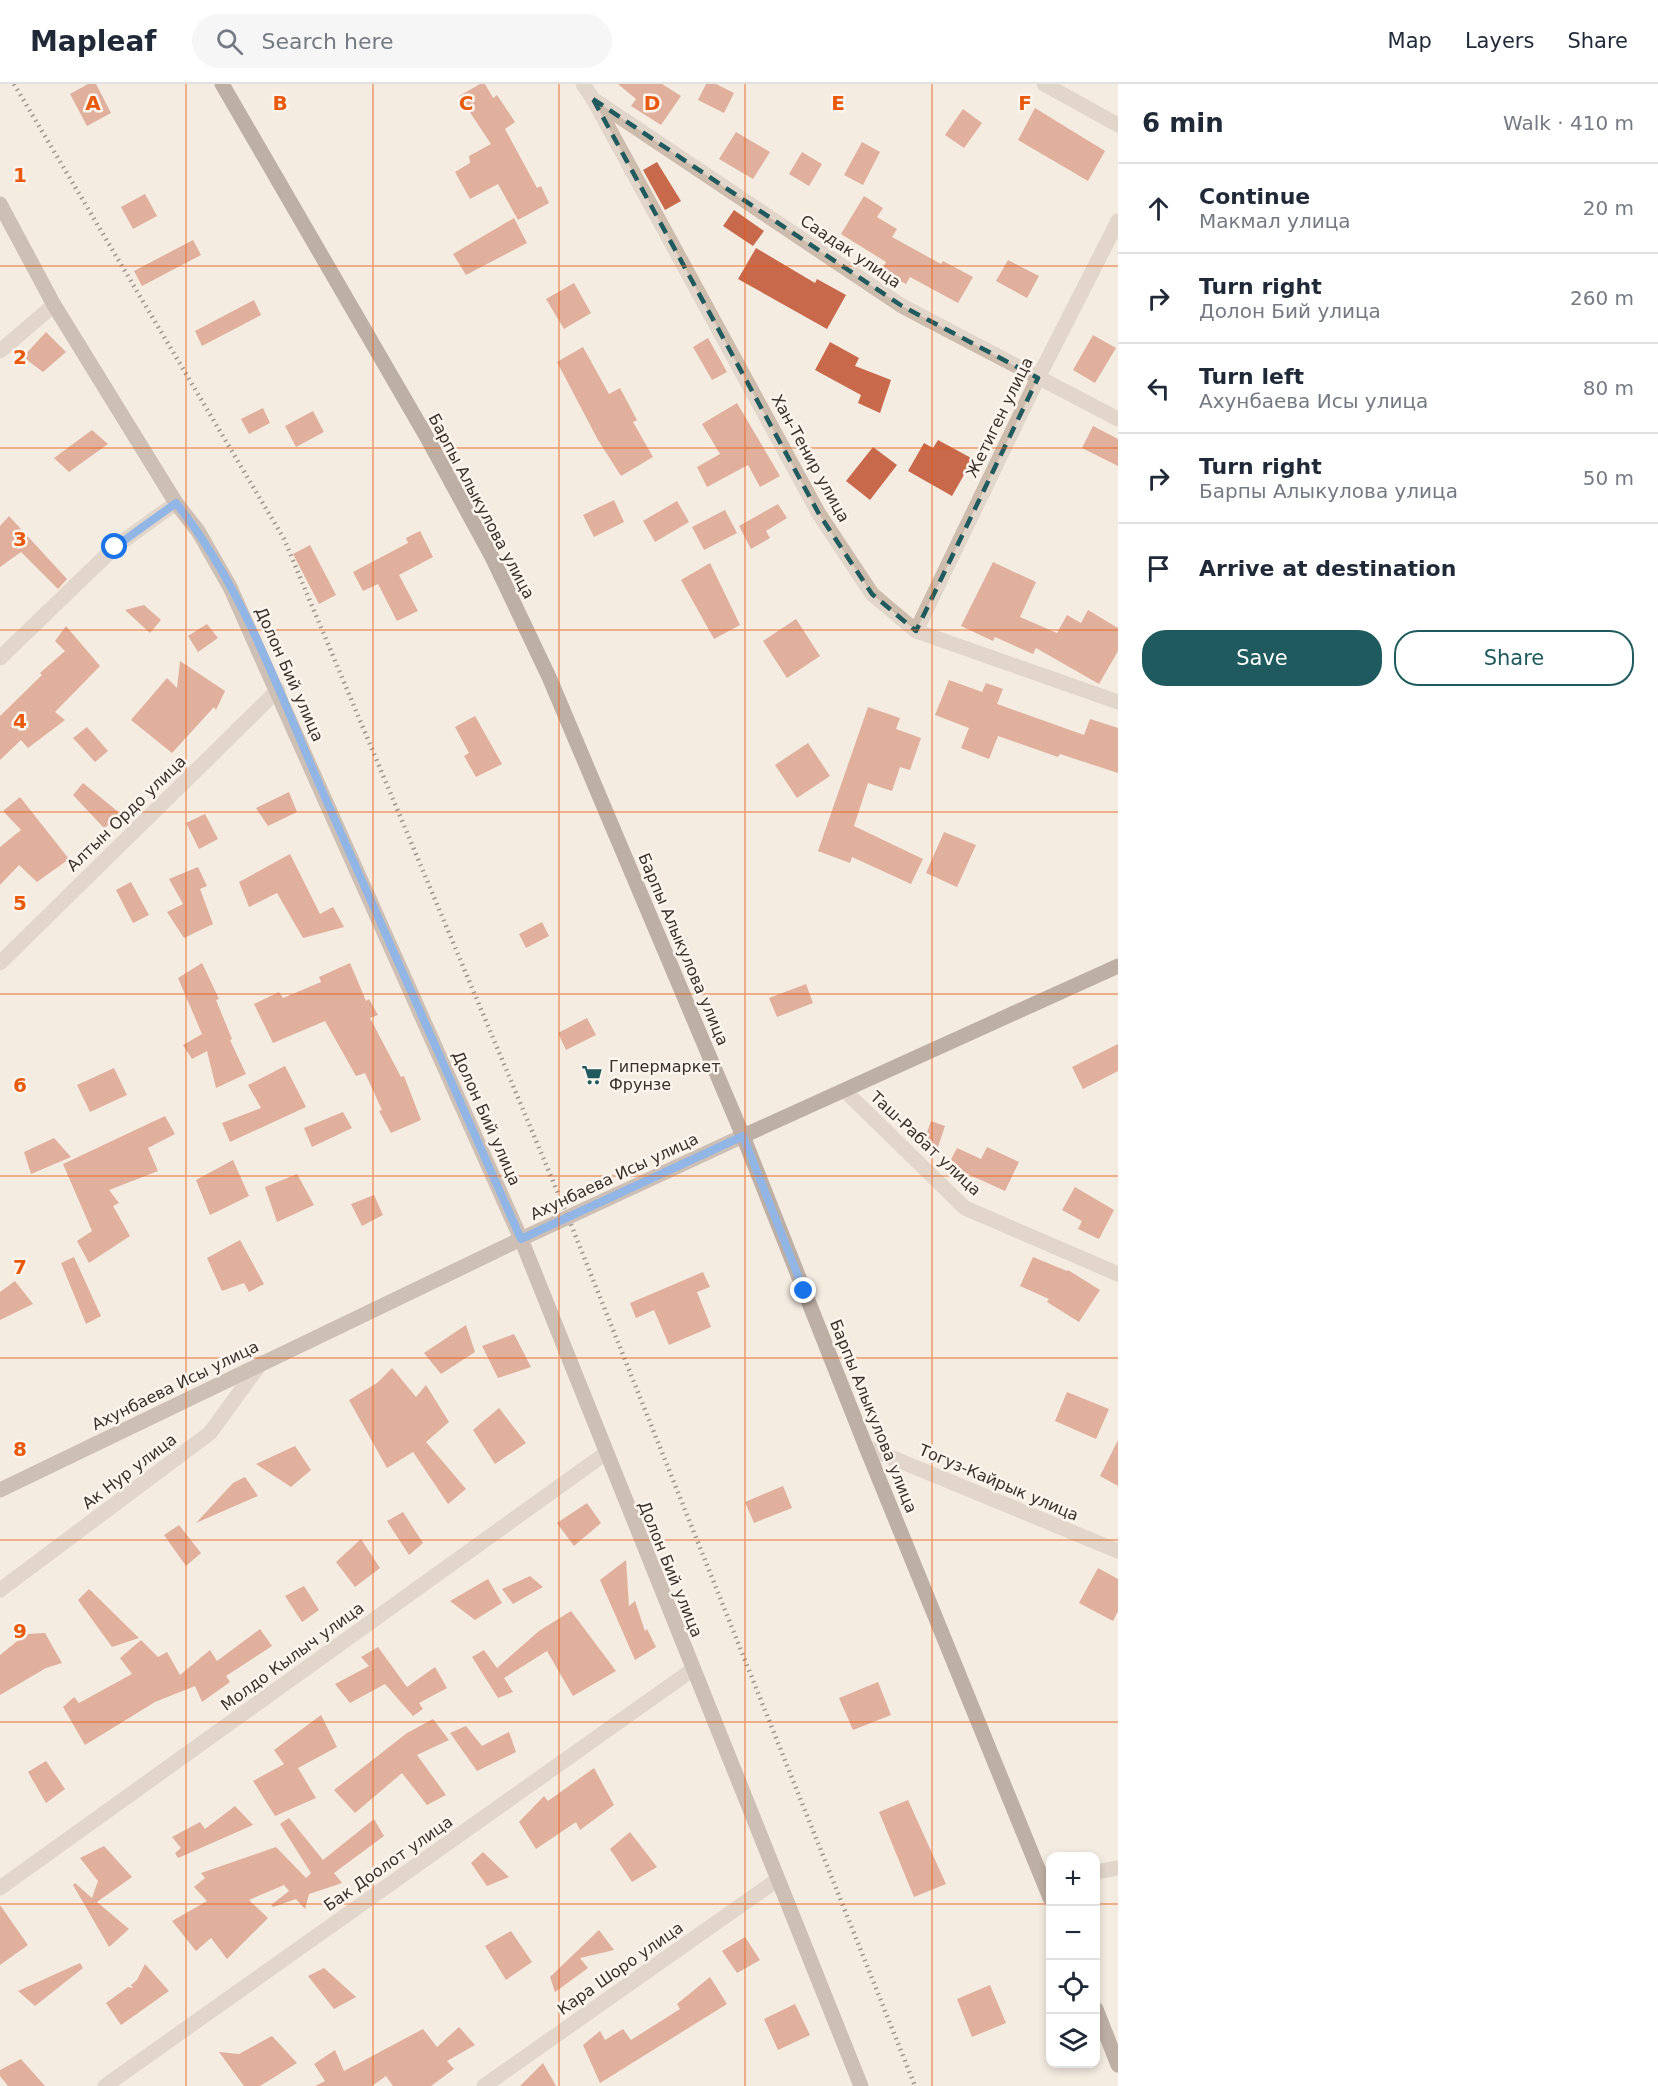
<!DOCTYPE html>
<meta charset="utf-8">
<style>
body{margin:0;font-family:"DejaVu Sans",sans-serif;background:#f6f6f7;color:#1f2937}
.controls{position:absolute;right:18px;bottom:18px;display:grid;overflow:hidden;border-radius:12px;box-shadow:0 3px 9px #0003}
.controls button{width:54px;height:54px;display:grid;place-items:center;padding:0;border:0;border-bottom:2px solid #e0e1e3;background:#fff;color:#1f2937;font:30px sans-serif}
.stop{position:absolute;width:18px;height:18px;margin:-14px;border:4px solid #1a73e8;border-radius:50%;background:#fff}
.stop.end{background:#1a73e8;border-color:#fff;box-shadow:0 2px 6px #0008}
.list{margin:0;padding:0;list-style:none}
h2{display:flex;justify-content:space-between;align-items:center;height:78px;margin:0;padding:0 24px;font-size:26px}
h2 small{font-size:20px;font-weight:400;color:#747a83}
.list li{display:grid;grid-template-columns:39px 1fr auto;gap:18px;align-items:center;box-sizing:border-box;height:90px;padding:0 24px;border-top:2px solid #e0e1e3}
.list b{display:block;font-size:22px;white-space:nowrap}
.list p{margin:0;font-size:20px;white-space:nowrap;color:#747a83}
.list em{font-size:20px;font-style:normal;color:#747a83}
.actions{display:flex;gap:12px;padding:18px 24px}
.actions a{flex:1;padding:14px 0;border:2px solid #1f5a5e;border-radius:24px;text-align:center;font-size:21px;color:#1f5a5e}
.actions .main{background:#1f5a5e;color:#fff}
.icon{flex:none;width:33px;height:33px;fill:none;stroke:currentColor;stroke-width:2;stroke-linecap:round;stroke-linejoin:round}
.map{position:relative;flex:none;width:1118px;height:2002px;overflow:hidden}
header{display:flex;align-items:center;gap:36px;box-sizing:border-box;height:84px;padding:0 30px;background:#fff;border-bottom:2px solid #e0e1e3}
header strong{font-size:28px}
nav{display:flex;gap:33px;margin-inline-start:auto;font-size:21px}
.search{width:420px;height:54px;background:#f6f6f7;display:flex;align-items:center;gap:15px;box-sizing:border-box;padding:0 21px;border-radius:33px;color:#747a83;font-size:22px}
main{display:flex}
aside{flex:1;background:#fff}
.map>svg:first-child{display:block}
</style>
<header>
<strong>Mapleaf</strong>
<div class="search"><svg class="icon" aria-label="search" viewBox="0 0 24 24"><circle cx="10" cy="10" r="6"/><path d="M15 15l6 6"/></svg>Search here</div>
<nav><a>Map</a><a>Layers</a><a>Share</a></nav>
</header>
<main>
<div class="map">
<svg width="1118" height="2002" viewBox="0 0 1118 2002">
<rect width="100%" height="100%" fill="#f4ebe1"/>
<g fill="#c8694b">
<path d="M88,0H96L111,29L87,42L70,10Z"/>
<path d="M480,0H485L493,14L497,11L515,38L505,45L537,104L541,102L549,119L518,136L498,100L470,115L455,88L470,79L469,72L491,60L459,12Z"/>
<path d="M618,0H662L681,12L661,41L631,22L636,15Z"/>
<path d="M706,0H716L734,9L724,29L698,16Z"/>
<path d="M1035,24L1105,67L1088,97L1018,56Z"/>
<path d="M963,25L982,39L964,64L945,51Z"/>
<path d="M736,48L770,68L753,95L719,75Z"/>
<path d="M862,58L880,68L863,101L844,91Z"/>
<path d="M802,68L822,80L809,102L789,90Z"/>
<path d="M657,78L681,117L665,126L643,86Z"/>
<path d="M145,110L157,132L133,145L121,123Z"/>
<path d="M864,112L883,124L877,133L897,145L892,153L941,180L943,177L973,193L958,219L910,193L906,200L881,187L886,178L841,150Z"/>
<path d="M734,126L764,147L753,162L723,142Z"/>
<path d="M514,134L527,159L466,191L453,170Z"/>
<path d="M193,156L201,171L142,202L134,187Z"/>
<path d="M756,164L815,199L817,195L846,211L827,245L738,195Z"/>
<path d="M1008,176L1039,192L1027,214L996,197Z"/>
<path d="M574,199L591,229L564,245L546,215Z"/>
<path d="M254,216L261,231L202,262L195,247Z"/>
<path d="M46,248L66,268L43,288L23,273Z"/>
<path d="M1093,251L1116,264L1095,299L1073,286Z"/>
<path d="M708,254L727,288L712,296L693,263Z"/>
<path d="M830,258L859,274L855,282L891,296L880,329L858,319L861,311L815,286Z"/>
<path d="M583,263L609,310L620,304L637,336L633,338L653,373L621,392L598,356L557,278Z"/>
<path d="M737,319L780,392L760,403L748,381L707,403L697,383L720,370L702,340Z"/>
<path d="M263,324L270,339L249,350L241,335Z"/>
<path d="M313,327L324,348L296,363L285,342Z"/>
<path d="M1093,342L1118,355V382L1082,364Z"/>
<path d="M92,346L108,360L69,388L54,374Z"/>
<path d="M938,356L973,375L952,412L908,387L924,359L933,364Z"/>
<path d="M873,363L897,381L870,416L846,397Z"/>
<path d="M614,416L624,438L594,453L583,431Z"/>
<path d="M677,417L689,438L655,458L643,437Z"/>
<path d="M778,420L787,434L766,447L770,454L751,465L739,442Z"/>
<path d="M725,426L737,449L704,466L692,443Z"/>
<path d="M9,432L67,495L58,505L21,468L0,483V442Z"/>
<path d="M420,447L433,473L399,491L418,527L397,537L378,500L363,507L353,488L408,459L406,454Z"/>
<path d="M310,461L336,511L319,520L293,470Z"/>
<path d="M993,478L1036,498L1020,533L1057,549L1067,531L1081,539L1088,526L1118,544V567L1099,600L1036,564L1033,570L995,553L993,557L961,542Z"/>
<path d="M710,479L740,541L714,555L681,496Z"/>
<path d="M144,521L161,536L150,549L125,526Z"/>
<path d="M796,535L820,572L787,594L763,557Z"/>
<path d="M207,540L218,554L198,568L188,552Z"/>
<path d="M66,542L100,582L55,628L65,636L28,664L21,656L0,676V632L42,591L40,589L65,567L55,557Z"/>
<path d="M180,577L225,607L216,626L214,623L172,669L131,636L167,594L177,604Z"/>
<path d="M949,596L982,608L986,599L1003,605L997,620L1084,651L1090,635L1118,644V689L1060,670L1058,673L998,652L989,675L961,664L969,644L935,631Z"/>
<path d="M868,623L900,634L896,645L921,654L910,686L900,683L892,707L868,699L854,742L923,775L911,800L852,773L850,779L818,767Z"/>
<path d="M475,632L502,680L476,693L464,672L469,669L455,643Z"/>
<path d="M87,643L108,667L95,678L73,654Z"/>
<path d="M808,659L830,692L797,714L775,681Z"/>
<path d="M83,699L122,731L104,744L73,711Z"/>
<path d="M289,708L297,728L268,742L256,724Z"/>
<path d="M20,713L69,775L37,798L19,781L0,801V763L21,746L3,727Z"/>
<path d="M205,730L218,755L199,765L186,739Z"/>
<path d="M944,748L976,761L957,803L926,789Z"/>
<path d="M290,770L320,830L333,823L344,843L303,854L277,809L249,823L239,798Z"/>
<path d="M198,783L207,802L200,805L213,840L184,854L167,828L183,820L169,795Z"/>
<path d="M131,798L149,831L133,839L116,806Z"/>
<path d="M542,838L549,852L526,864L519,850Z"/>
<path d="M202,879L219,915L216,916L232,955L230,956L246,990L216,1004L207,967L192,975L183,961L202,950L178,894Z"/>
<path d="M350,879L366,917L369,915L378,931L370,934L401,993L404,992L421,1036L391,1049L379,1027L382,1026L365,989L356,992L325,937L273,959L254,920L279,908L283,914L321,898L319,893Z"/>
<path d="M806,900L813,919L777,933L769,914Z"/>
<path d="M587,934L596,951L566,966L558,949Z"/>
<path d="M1118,960V987L1083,1005L1072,983Z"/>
<path d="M285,982L306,1023L230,1058L222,1039L261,1024L248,1001Z"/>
<path d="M114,984L127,1011L90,1028L77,1001Z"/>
<path d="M343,1028L352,1044L312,1063L304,1044Z"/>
<path d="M165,1032L175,1050L148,1064L158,1087L109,1106L119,1119L113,1122L130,1152L89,1179L77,1157L92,1147L63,1080Z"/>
<path d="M931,1037L945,1042L938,1063L924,1057Z"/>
<path d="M54,1054L71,1073L31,1090L24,1068Z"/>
<path d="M987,1063L1019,1078L1005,1107L948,1081L957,1064L981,1075Z"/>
<path d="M233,1076L249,1112L210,1131L196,1096Z"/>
<path d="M297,1090L314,1121L277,1138L265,1103Z"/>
<path d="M1075,1103L1114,1126L1099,1155L1078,1145L1082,1137L1062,1126Z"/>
<path d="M374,1111L383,1131L362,1142L351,1120Z"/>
<path d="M240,1156L264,1200L249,1208L244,1199L222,1207L207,1174Z"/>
<path d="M74,1173L101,1232L86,1240L61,1179Z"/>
<path d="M1033,1173L1067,1187L1068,1186L1100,1206L1079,1238L1047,1218L1049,1215L1020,1202Z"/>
<path d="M703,1188L710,1203L697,1208L711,1243L669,1261L654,1226L636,1234L630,1219Z"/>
<path d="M15,1197L33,1220L0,1236V1208Z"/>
<path d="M466,1241L475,1268L441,1290L424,1269Z"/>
<path d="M514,1250L531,1283L498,1294L482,1262Z"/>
<path d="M392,1284L416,1313L426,1301L449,1338L426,1358L466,1405L448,1420L413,1368L387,1384L349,1316L377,1299Z"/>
<path d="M1067,1308L1109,1325L1096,1355L1055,1337Z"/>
<path d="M499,1324L526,1359L495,1380L473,1346Z"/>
<path d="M1118,1356V1402L1100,1392Z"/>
<path d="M295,1362L311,1386L291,1403L256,1380Z"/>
<path d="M245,1393L258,1412L196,1439L233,1399Z"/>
<path d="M783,1402L792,1424L754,1439L745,1418Z"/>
<path d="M587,1419L601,1439L574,1462L557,1439Z"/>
<path d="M403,1428L423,1459L409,1471L387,1437Z"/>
<path d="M179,1441L201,1469L186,1482L164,1451Z"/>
<path d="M361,1455L380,1484L355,1503L336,1478Z"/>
<path d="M626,1476L629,1522L635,1517L645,1547L647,1545L656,1563L635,1576L600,1496Z"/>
<path d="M1098,1484L1118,1495V1527L1113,1537L1079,1519Z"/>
<path d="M530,1492L543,1503L513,1520L502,1505Z"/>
<path d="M488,1495L502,1519L475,1536L450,1517Z"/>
<path d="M304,1502L319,1526L302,1538L285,1512Z"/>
<path d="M89,1505L139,1554L112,1563L78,1516Z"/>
<path d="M571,1527L616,1587L573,1612L547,1567L504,1594L513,1608L498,1614L472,1573L484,1566L497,1584L539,1547Z"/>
<path d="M260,1545L272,1562L226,1592L230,1598L202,1618L195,1602L155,1618L85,1661L63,1623L74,1613L79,1619L132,1590L120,1574L141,1556L158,1573L167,1568L180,1591L210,1566L217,1577Z"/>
<path d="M45,1549L62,1579L46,1584L0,1611V1571L26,1550Z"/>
<path d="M378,1563L407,1603L435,1583L447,1604L419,1619L423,1625L413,1632L385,1600L350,1619L335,1600L369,1582L361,1573Z"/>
<path d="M878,1598L891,1631L853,1646L839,1614Z"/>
<path d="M321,1631L337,1663L298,1684L316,1714L275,1732L253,1697L284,1680L274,1666Z"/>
<path d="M433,1635L449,1656L417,1671L446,1711L427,1721L402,1689L355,1729L334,1706L407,1649Z"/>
<path d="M466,1642L482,1662L509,1648L516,1668L477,1687L450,1649Z"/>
<path d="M46,1677L65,1705L46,1719L28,1688Z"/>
<path d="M594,1684L614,1721L580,1746L576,1738L536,1765L519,1738L544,1712L548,1717Z"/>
<path d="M908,1716L946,1800L914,1813L879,1728Z"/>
<path d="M235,1722L253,1741L178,1774L175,1769L181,1764L172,1753L200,1738L205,1745Z"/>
<path d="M289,1734L323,1776L374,1735L384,1752L334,1789L342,1799L309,1810L305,1825L296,1815L273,1823L271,1821L289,1807L284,1801L249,1816L268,1834L227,1875L211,1854L196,1867L172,1837L207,1817L194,1803L205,1794L201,1789L276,1763L306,1794L311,1789L280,1740Z"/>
<path d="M630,1748L657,1783L632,1798L610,1765Z"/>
<path d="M104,1762L132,1793L97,1818L129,1845L109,1863L73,1801L75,1799L92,1814L98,1797L80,1774Z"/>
<path d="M483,1768L509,1793L487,1802L471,1779Z"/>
<path d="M0,1821L28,1861L0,1881Z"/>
<path d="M599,1846L614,1866L580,1874L588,1884L555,1908L550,1893Z"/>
<path d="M511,1847L532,1878L506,1896L485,1862Z"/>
<path d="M745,1853L760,1876L737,1889L722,1867Z"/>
<path d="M80,1879L83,1884L35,1922L18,1907Z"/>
<path d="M145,1880L169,1907L121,1941L106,1919L128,1903L133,1904L131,1901L137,1896Z"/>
<path d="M324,1884L356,1913L334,1925L308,1892Z"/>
<path d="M710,1893L727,1920L600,1999L583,1961L600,1947L605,1956L623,1945L631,1956L680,1925L677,1920Z"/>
<path d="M990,1901L1006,1939L972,1953L957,1915Z"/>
<path d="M795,1920L810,1951L778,1966L764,1935Z"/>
<path d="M459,1943L475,1961L447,1977L454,1985L431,2002H393L386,1992L372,2002H315L325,1997L314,1980L335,1966L344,1987L423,1945L437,1963Z"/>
<path d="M272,1952L297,1979L260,2002H244L219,1968L239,1970Z"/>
<path d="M21,1975L45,2002H8L0,1992V1986Z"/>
<path d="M543,1979L556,2002H520Z"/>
</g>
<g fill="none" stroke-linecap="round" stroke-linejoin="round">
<g stroke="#cdbbac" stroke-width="15">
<path d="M583,0L593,15L902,222L1118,335"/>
<path d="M1044,0L1118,41"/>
<path d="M593,15L819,430L872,510L916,547L1118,618"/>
<path d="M0,267L54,221"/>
<path d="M916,547L1038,294L1118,137"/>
<path d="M0,574L115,463L176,419"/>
<path d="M0,879L278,606"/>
<path d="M845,1007L965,1124L1118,1190"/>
<path d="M866,1363L1118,1467"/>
<path d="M0,1506L210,1349L261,1279"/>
<path d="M1096,1788L1118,1784"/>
<path d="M0,1804L606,1369"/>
<path d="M105,2002L692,1586"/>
<path d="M484,2002L777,1796"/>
</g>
<g stroke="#a18a7d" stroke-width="15">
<path d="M0,120L54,221L176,419L198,447L230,503L521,1155L861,2002"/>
<path d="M0,1406L521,1155L743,1052"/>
</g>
<g stroke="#7d675c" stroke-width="15">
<path d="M222,0L425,350L492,473L549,593L743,1052L866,1363L1050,1814"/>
<path d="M743,1052L1118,882"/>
<path d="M1096,1925L1118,1981"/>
</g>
<path stroke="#3b302b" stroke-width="4.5" stroke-dasharray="1.5 4.5" stroke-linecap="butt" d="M14,0L284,455L568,1133L915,2002"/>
</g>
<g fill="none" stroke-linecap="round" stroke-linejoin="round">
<path stroke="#1a73e8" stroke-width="8" d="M115,463L176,419C241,500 279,608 320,702C387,853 454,1004 521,1155L743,1052L804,1207"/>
</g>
<path d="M0 0H1118V2002H0ZM593,15L902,222L1038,294L916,547L872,510L819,430Z" fill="#f4ebe1" fill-opacity=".55" fill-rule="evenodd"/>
<path fill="none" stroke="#1f5a5e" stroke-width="4.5" stroke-dasharray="12 8" stroke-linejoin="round" d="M593,15L902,222L1038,294L916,547L872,510L819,430Z"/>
<path fill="none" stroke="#e8590c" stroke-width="1.5" stroke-opacity="0.55" d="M186,0V2002M373,0V2002M559,0V2002M745,0V2002M932,0V2002M0,182H1118M0,364H1118M0,546H1118M0,728H1118M0,910H1118M0,1092H1118M0,1274H1118M0,1456H1118M0,1638H1118M0,1820H1050M1096,1820H1118"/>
<defs>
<g id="supermarket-bare" transform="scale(1.62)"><path d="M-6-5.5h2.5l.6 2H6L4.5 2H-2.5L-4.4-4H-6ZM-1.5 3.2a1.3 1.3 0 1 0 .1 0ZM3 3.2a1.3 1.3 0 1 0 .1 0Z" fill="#1f5a5e" stroke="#fbf5ee" stroke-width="2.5" paint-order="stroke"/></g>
</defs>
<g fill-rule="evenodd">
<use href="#supermarket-bare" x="592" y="991"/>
</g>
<g text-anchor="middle" stroke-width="5" stroke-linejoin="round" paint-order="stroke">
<g font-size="16" fill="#3b302b" stroke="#fbf5ee">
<text transform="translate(851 167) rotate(34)" y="6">Саадак улица</text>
<text transform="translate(999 333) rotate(-64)" y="6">Жетиген улица</text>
<text transform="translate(811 374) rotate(61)" y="6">Хан-Тенир улица</text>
<text transform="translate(482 422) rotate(62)" y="6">Барпы Алыкулова улица</text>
<text transform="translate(290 590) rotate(66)" y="6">Долон Бий улица</text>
<text transform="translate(126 729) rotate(-44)" y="6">Алтын Ордо улица</text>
<text transform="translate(684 865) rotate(67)" y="6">Барпы Алыкулова улица</text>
<text transform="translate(487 1034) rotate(66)" y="6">Долон Бий улица</text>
<text transform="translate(926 1059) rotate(43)" y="6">Таш-Рабат улица</text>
<text transform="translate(614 1092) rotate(-25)" y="6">Ахунбаева Исы улица</text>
<text transform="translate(175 1301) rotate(-26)" y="6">Ахунбаева Исы улица</text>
<text transform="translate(874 1332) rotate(68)" y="6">Барпы Алыкулова улица</text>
<text transform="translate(129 1387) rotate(-37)" y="6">Ак Нур улица</text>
<text transform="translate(999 1398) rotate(23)" y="6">Тогуз-Кайрык улица</text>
<text transform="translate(671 1485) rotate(68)" y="6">Долон Бий улица</text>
<text transform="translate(292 1572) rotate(-36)" y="6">Молдо Кылыч улица</text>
<text transform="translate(388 1779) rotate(-35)" y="6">Бак Доолот улица</text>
<text transform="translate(620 1884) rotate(-35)" y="6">Кара Шоро улица</text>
</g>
<g font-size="16" fill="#3b302b" stroke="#fbf5ee" text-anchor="start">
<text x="609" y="988">Гипермаркет<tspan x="609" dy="18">Фрунзе</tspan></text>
</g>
</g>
<g font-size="20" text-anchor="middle" font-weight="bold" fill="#e8590c" stroke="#fbf5ee" stroke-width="5" stroke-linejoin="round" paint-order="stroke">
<text x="93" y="26">A</text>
<text x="280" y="26">B</text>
<text x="466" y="26">C</text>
<text x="652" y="26">D</text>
<text x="838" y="26">E</text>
<text x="1025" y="26">F</text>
<text x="20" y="98">1</text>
<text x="20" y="280">2</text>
<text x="20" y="462">3</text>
<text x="20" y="644">4</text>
<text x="20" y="826">5</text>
<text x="20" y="1008">6</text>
<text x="20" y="1190">7</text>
<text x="20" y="1372">8</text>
<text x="20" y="1554">9</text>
</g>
</svg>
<div class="controls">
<button>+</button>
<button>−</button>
<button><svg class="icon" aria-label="locate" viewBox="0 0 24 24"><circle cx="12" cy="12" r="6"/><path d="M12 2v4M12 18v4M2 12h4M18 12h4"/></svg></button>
<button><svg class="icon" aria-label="layers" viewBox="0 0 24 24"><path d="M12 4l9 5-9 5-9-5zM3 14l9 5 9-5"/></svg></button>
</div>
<div class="stop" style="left:115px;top:463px"></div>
<div class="stop end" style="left:804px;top:1207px"></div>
</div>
<aside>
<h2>6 min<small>Walk · 410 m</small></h2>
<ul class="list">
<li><svg class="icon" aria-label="ahead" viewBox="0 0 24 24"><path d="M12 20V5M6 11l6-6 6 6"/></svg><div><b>Continue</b><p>Макмал улица</p></div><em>20 m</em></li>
<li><svg class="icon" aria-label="right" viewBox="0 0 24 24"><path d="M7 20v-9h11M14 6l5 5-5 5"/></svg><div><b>Turn right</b><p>Долон Бий улица</p></div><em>260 m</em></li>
<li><svg class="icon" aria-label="left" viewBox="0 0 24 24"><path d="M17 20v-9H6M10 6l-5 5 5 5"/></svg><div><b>Turn left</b><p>Ахунбаева Исы улица</p></div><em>80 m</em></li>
<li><svg class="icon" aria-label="right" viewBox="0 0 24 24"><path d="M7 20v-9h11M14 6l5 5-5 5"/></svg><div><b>Turn right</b><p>Барпы Алыкулова улица</p></div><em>50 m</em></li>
<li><svg class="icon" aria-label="arrive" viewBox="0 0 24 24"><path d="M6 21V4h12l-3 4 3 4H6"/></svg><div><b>Arrive at destination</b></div></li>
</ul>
<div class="actions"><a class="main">Save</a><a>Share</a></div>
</aside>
</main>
